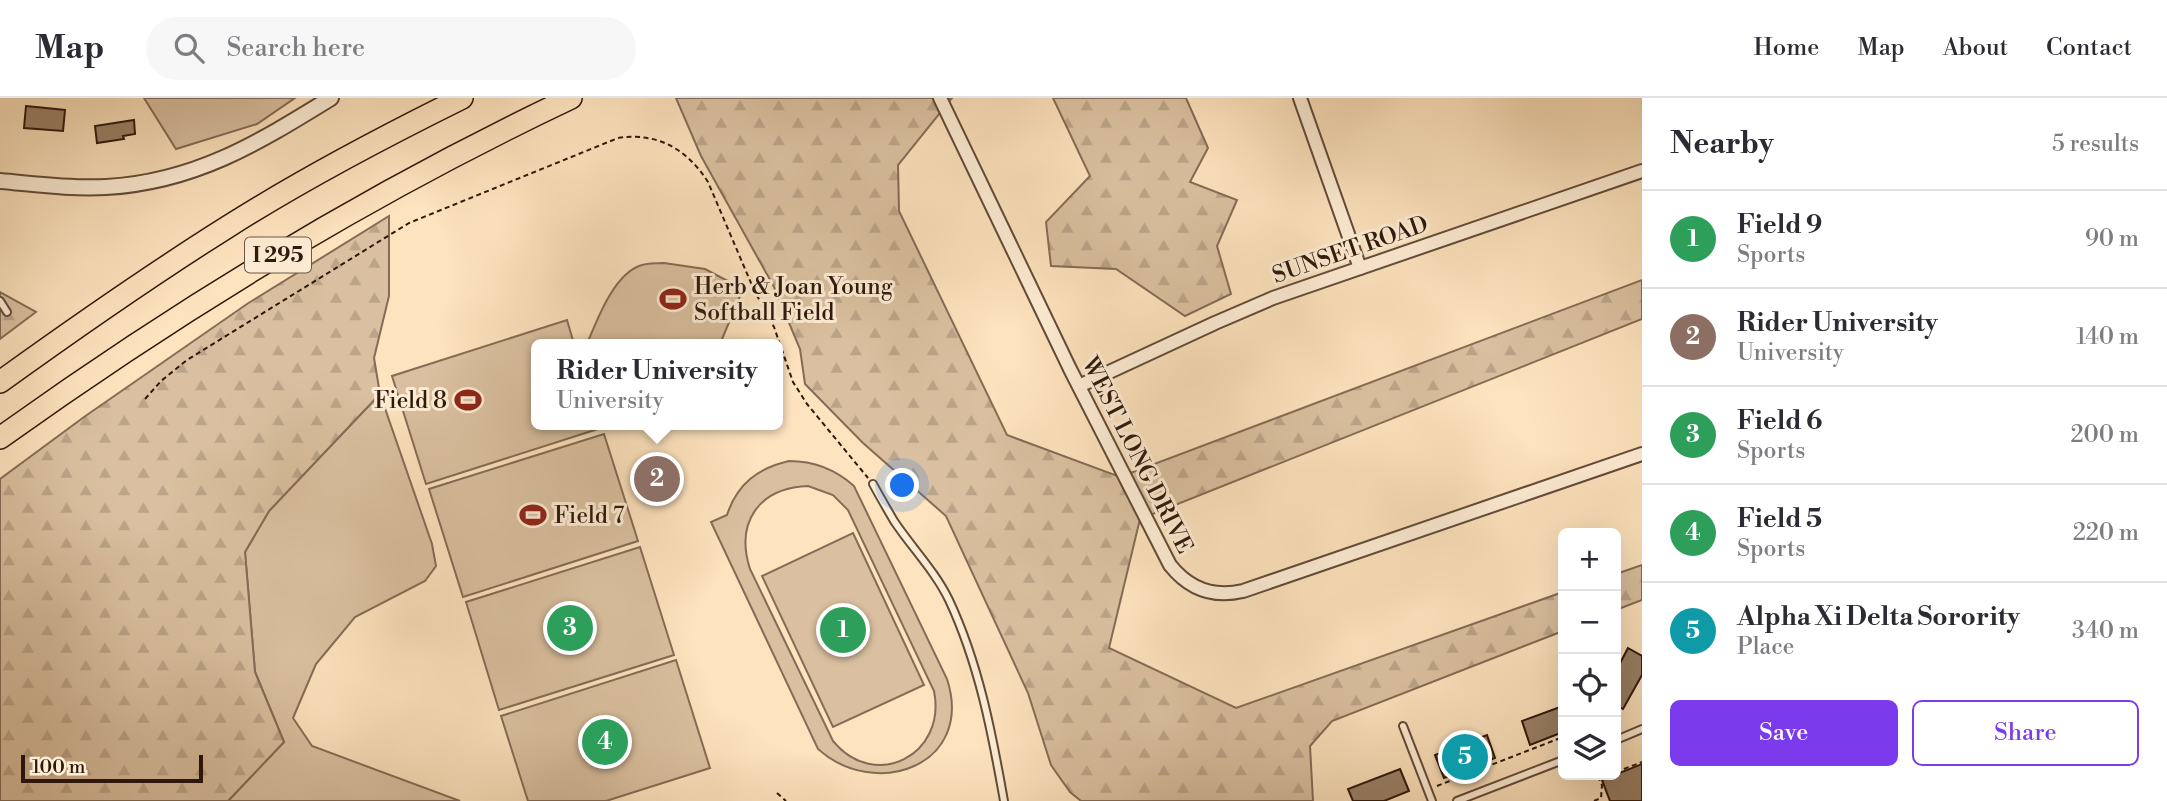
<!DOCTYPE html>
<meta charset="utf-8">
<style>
body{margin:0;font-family:"Libre Bodoni",serif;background:#f7f7f7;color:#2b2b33}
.controls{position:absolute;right:21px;bottom:21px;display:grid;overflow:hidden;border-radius:10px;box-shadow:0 7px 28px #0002}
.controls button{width:63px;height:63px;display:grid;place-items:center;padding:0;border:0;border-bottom:2px solid #e1e1e2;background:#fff;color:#2b2b33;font:35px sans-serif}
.scale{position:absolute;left:21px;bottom:18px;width:182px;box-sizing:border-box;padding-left:7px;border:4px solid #2f180b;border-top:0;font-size:19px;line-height:24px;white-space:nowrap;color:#2f180b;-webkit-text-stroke:5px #feedd5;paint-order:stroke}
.you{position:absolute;left:903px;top:388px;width:24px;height:24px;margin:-18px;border:5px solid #fff;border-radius:50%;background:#1a73e8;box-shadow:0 0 0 10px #1a73e833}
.badge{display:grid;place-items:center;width:46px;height:46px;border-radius:50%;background:#7c3aed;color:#fff;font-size:23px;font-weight:700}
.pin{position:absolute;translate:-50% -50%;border:4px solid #fff;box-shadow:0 2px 7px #0006}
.popup{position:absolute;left:531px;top:241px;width:252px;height:91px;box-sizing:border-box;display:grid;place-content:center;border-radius:10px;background:#fff;filter:drop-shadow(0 2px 5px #0005);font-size:23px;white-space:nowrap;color:#7c7c81}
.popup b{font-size:26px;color:#2b2b33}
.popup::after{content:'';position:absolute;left:50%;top:100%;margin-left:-14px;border:14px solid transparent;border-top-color:#fff}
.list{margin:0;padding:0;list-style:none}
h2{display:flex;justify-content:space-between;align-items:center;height:91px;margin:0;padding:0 28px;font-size:30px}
h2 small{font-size:23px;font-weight:400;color:#7c7c81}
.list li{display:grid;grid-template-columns:46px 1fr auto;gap:21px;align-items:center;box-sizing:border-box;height:98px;padding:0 28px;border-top:2px solid #e1e1e2}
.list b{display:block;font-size:26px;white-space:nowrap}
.list p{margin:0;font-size:23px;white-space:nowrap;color:#7c7c81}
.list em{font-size:23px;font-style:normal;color:#7c7c81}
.actions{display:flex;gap:14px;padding:21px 28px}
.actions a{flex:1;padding:16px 0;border:2px solid #7c3aed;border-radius:10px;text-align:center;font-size:24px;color:#7c3aed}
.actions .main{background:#7c3aed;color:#fff}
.icon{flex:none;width:38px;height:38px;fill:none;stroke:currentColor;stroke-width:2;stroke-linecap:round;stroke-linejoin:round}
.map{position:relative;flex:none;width:1642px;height:703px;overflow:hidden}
header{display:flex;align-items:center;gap:42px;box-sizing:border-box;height:98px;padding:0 35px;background:#fff;border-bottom:2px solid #e1e1e2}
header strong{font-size:33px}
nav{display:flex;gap:38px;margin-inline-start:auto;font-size:24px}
.search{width:490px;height:63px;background:#f7f7f7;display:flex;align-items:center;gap:18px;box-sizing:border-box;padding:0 24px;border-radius:38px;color:#7c7c81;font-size:26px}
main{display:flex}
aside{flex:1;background:#fff}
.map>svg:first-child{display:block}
</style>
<header>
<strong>Map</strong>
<div class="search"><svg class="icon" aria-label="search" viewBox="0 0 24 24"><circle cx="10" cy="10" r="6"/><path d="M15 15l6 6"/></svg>Search here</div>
<nav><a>Home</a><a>Map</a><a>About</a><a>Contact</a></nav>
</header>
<main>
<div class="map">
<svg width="1642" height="703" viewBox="0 0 1642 703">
<defs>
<pattern id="forest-firs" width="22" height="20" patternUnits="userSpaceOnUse" patternTransform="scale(1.75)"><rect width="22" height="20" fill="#dac0a0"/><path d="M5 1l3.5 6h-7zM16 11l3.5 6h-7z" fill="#bba488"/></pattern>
</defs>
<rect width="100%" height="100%" fill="#fde3be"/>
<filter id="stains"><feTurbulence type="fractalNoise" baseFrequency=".00286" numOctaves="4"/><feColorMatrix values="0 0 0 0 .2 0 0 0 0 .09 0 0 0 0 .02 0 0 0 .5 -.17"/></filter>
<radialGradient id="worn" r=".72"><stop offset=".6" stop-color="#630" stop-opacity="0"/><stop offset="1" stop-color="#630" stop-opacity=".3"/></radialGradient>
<g fill="#dac0a0" stroke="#846c56" stroke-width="2" fill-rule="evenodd">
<path d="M144,0H295L257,26L176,51Z"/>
<path d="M664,165L705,171L743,191L720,246H587C597,222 614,175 642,167C649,165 657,165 664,165Z"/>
<path d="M567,222L574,246H536V327H600L601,330L426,386L392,278Z"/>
<path d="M380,296L432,446L436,468L425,483L355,519L316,566L293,620L312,648L460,703H228L284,644L255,574L245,454L269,413Z"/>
<path d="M604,336L638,443L463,499L429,391Z"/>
<path d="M789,363C815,363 835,371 854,388L947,581C975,667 876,703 818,651L711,424L727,417C737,386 758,370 789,363ZM808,388L833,397L848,412L934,593C947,657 875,694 833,643L750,471C735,424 759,390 808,388Z"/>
<path d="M853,435L924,587L833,629L762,478Z"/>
<path d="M640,449L674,557L499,612L466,504Z"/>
<path d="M676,562L710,670L606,703H528L501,618Z"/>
</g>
<g fill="url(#forest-firs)" stroke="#846c56" stroke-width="2">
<path d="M676,0H952L898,67L899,113L1007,337L1120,379L1642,182V221L1140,421L1109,550L1236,610L1563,494V533L1332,623L1310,648L1313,703H1081L1070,694L1051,667L1028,595L946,418L863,345L805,286L800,251L774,189L701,58Z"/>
<path d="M1053,0H1186L1208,50L1190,84L1237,102L1217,148L1231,196L1185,218L1116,171L1051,168L1046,124L1090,78Z"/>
<path d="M389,118V198L374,260L380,296L269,413L245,454L255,574L284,644L228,703H0V381L84,319L247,206Z"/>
<path d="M0,194L36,214L0,241Z"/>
<path d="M1642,467V502L1616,512V476Z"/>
</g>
<g fill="#9a8268" stroke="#2f180b" stroke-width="2">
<path d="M26,8L65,12L63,33L24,30Z"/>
<path d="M134,22L135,36L123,38L124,41L97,45L95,28Z"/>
<path d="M1628,550L1642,558V577L1623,611L1616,607V573Z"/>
<path d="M1563,608V634L1530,647L1522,623Z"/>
<path d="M1487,637L1495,660L1444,680L1435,657Z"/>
<path d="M1642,666V703H1610L1602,682Z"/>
<path d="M1400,671L1409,693L1384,703H1353L1348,691Z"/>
</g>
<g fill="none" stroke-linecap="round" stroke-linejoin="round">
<g stroke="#624b38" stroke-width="10">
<g id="service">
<path d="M0,203L7,214"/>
<path d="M873,386C880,399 887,411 894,423C912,450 935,473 949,502C979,566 992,635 1004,703"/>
<path d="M1403,628L1432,703"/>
<path d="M1616,642L1642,631"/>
<path d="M1457,703L1563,662"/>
</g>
</g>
<g stroke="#624b38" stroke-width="16">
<g id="minor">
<path d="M940,0L1070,271L1170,467C1189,491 1213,500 1243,493L1642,356"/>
<path d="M1300,0L1360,170"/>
<path d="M1079,288L1215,225L1273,200L1642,73"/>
</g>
</g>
<g stroke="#624b38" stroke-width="18">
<path id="tertiary" d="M0,83C35,86 71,91 106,89C195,84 258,45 331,0"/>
</g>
<g stroke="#2f180b" stroke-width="24">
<g id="motorway">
<path d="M0,284C75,230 151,177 229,128C303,81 383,39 462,0"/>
<path d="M0,340C180,211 370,95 571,0"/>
</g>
</g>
<g stroke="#2f180b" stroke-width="2" stroke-dasharray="5 3.5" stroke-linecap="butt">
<path d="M145,301L161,283L187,262L409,125L618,40C657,34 687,51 708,84L754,192L774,229L793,284L807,306L868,380"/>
<path d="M1616,674L1642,664"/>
<path d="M1437,688L1563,639"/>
<path d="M777,695L786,703"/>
<path d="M1594,703L1601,700L1602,687L1599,681L1609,677"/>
</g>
<use href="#service" stroke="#feedd5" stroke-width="6"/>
<use href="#minor" stroke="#feedd5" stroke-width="12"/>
<use href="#tertiary" stroke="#feedd5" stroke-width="14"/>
<use href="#motorway" stroke="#fde3be" stroke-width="21"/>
</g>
<defs>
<g id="stadium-bare" transform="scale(2.1)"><path d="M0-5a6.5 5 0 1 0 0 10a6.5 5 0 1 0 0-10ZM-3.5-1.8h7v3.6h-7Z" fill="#8f2418" stroke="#feedd5" stroke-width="2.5" paint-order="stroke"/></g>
</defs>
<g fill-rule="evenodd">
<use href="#stadium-bare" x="673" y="201"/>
<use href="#stadium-bare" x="468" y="302"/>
<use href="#stadium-bare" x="533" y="417"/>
</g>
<g text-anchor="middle" stroke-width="6" stroke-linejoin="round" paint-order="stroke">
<rect fill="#feedd5" stroke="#6d5848" stroke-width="2" x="245" y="139.5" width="66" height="35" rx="5"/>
<g font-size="21" font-weight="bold" fill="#2f180b">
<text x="278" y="164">I 295</text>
</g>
<g font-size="23" fill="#2f180b" stroke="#feedd5">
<text transform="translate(1350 151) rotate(-19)" y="8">SUNSET ROAD</text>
<text transform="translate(1138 357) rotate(63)" y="8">WEST LONG DRIVE</text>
</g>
<g font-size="23" fill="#2f180b" stroke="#feedd5" text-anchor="start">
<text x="694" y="196">Herb &amp; Joan Young<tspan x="694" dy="26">Softball Field</tspan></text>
<text x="447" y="310" text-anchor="end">Field 8</text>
<text x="554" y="425">Field 7</text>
</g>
</g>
<rect width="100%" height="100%" filter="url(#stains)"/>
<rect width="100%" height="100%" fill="url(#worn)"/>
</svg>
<div class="controls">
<button>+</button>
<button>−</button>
<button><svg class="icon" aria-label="locate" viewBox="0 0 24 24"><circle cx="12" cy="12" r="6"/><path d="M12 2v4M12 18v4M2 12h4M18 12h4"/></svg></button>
<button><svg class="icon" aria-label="layers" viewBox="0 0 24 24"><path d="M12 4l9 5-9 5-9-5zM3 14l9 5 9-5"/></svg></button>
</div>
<div class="scale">100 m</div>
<div class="you"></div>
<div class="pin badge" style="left:843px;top:532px;background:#2e9e5b">1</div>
<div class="pin badge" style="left:657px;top:381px;background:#8d6e63">2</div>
<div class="popup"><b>Rider University</b>University</div>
<div class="pin badge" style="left:570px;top:530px;background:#2e9e5b">3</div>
<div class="pin badge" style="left:605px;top:644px;background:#2e9e5b">4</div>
<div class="pin badge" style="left:1465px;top:659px;background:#0f9aa8">5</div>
</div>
<aside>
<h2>Nearby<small>5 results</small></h2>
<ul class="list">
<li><span class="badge" style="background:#2e9e5b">1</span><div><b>Field 9</b><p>Sports</p></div><em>90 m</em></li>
<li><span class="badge" style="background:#8d6e63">2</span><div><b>Rider University</b><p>University</p></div><em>140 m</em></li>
<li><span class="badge" style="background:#2e9e5b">3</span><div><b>Field 6</b><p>Sports</p></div><em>200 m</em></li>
<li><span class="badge" style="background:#2e9e5b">4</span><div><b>Field 5</b><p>Sports</p></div><em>220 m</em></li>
<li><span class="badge" style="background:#0f9aa8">5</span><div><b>Alpha Xi Delta Sorority</b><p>Place</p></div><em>340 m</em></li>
</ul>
<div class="actions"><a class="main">Save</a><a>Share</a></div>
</aside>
</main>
